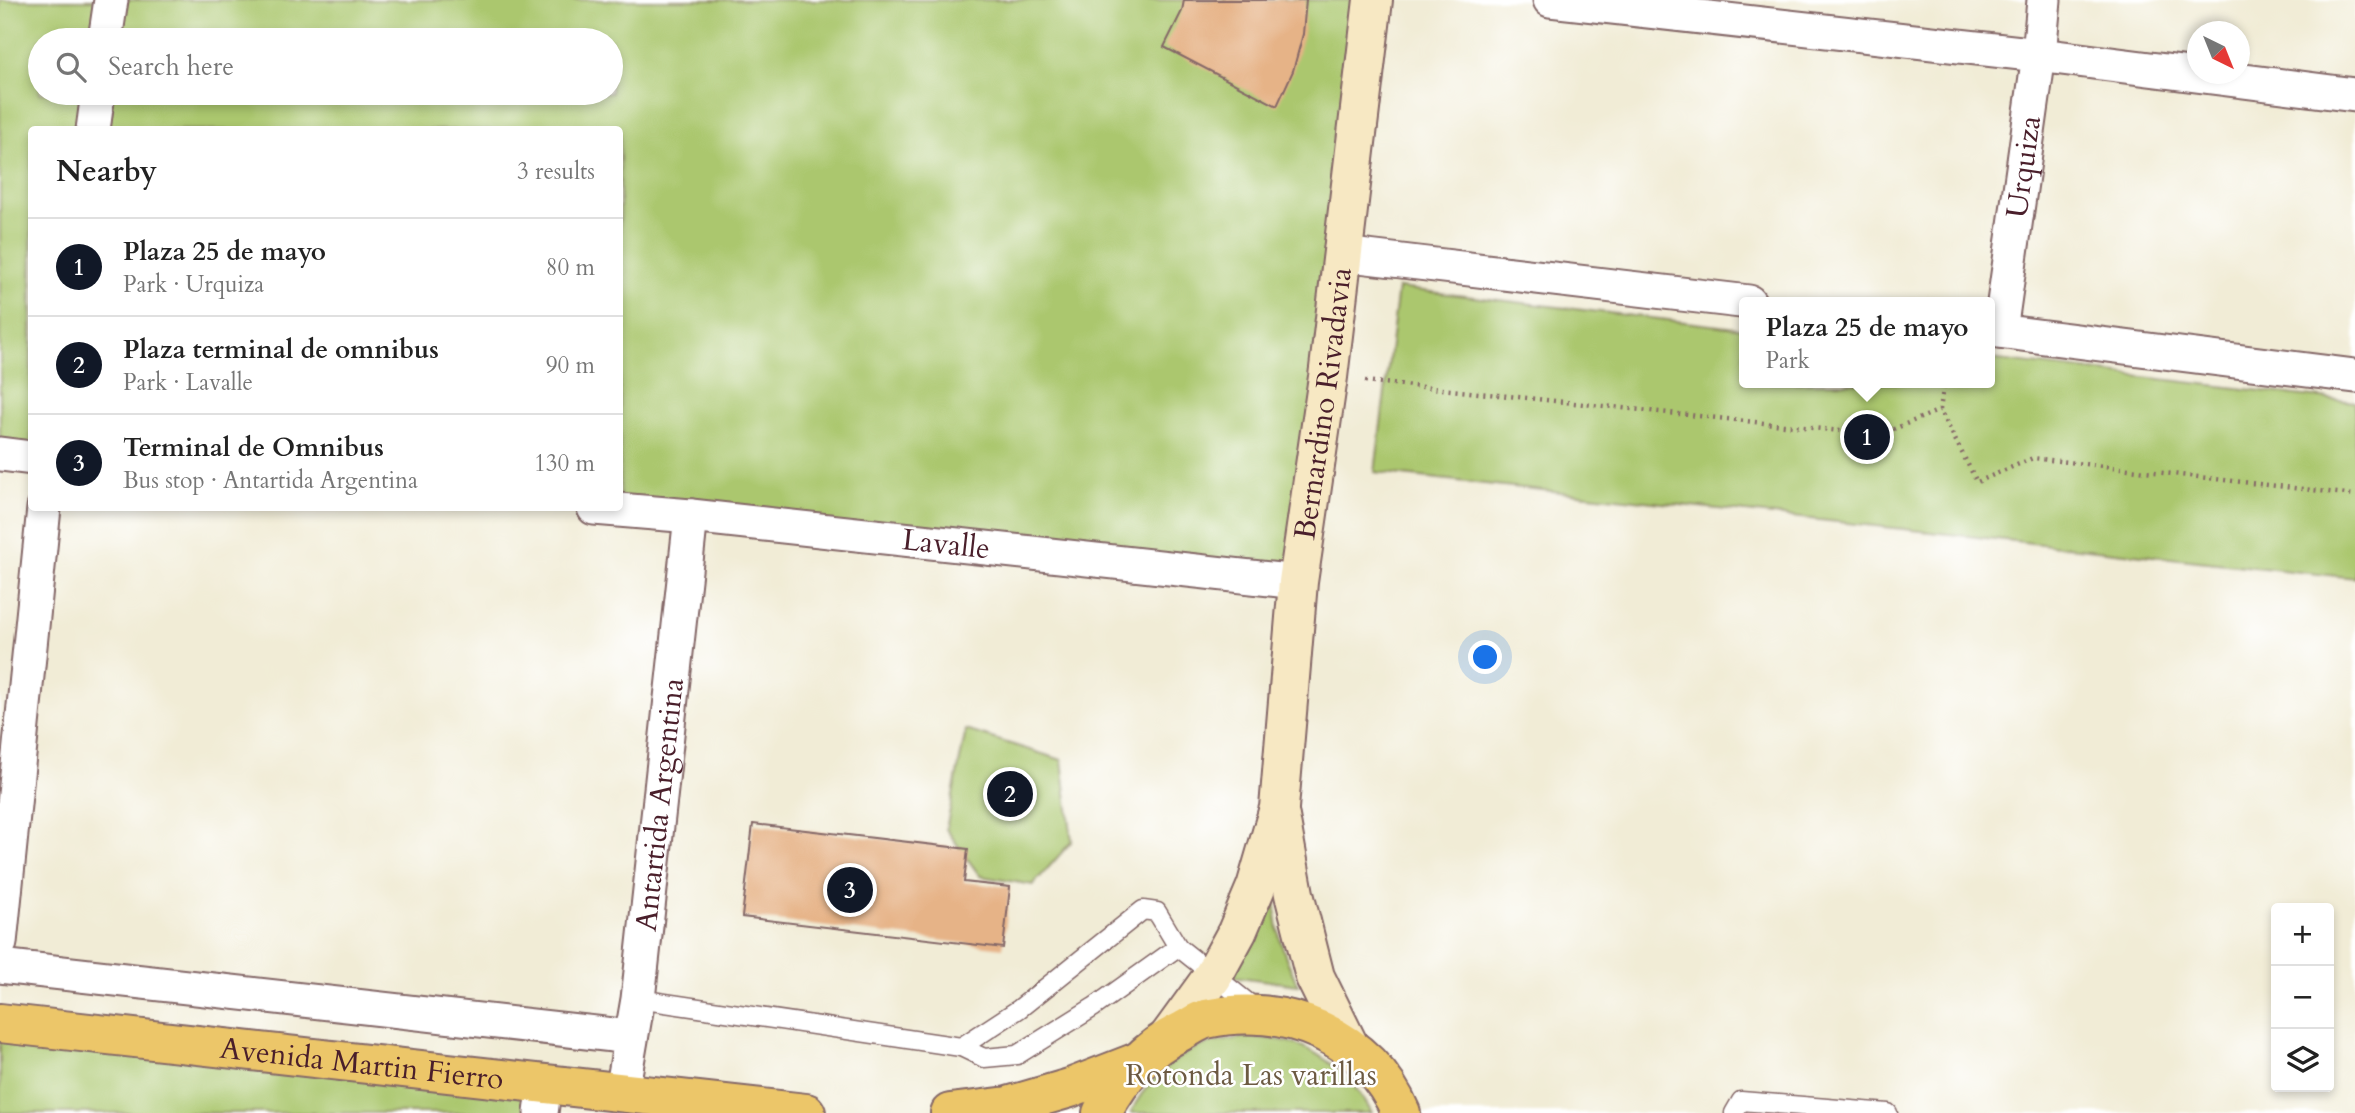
<!DOCTYPE html>
<meta charset="utf-8">
<style>
body{margin:0;font-family:Cardo,serif;background:#f6f6f6;color:#222}
.controls{position:absolute;right:21px;bottom:21px;display:grid;overflow:hidden;border-radius:7px;box-shadow:0 4px 10px #0003}
.controls button{width:63px;height:63px;display:grid;place-items:center;padding:0;border:0;border-bottom:2px solid #e0e0e0;background:#fff;color:#222;font:35px sans-serif}
.compass{position:absolute;left:2187px;top:21px;width:63px;height:63px;border-radius:50%;background:#fff;box-shadow:0 4px 10px #0003;rotate:137deg}
.you{position:absolute;left:1486px;top:658px;width:24px;height:24px;margin:-18px;border:5px solid #fff;border-radius:50%;background:#1a73e8;box-shadow:0 0 0 10px #1a73e833}
.badge{display:grid;place-items:center;width:46px;height:46px;border-radius:50%;background:#111827;color:#fff;font-size:23px;font-weight:700}
.pin{position:absolute;translate:-50% -50%;border:4px solid #fff;box-shadow:0 2px 7px #0006}
.popup{position:absolute;left:1739px;top:297px;width:256px;height:91px;box-sizing:border-box;display:grid;place-content:center;border-radius:7px;background:#fff;filter:drop-shadow(0 2px 5px #0005);font-size:23px;white-space:nowrap;color:#767676}
.popup b{font-size:26px;color:#222}
.popup::after{content:'';position:absolute;left:50%;top:100%;margin-left:-14px;border:14px solid transparent;border-top-color:#fff}
.list{margin:0;padding:0;list-style:none}
h2{display:flex;justify-content:space-between;align-items:center;height:91px;margin:0;padding:0 28px;font-size:30px}
h2 small{font-size:23px;font-weight:400;color:#767676}
.list li{display:grid;grid-template-columns:46px 1fr auto;gap:21px;align-items:center;box-sizing:border-box;height:98px;padding:0 28px;border-top:2px solid #e0e0e0}
.list b{display:block;font-size:26px;white-space:nowrap}
.list p{margin:0;font-size:23px;white-space:nowrap;color:#767676}
.list em{font-size:23px;font-style:normal;color:#767676}
.icon{flex:none;width:38px;height:38px;fill:none;stroke:currentColor;stroke-width:2;stroke-linecap:round;stroke-linejoin:round}
.map{position:relative;flex:none;width:2355px;height:1113px;overflow:hidden}
.search{position:absolute;background:#fff;box-shadow:0 4px 10px #0003;left:28px;top:28px;width:595px;height:77px;display:flex;align-items:center;gap:18px;box-sizing:border-box;padding:0 24px;border-radius:38px;color:#767676;font-size:26px}
.panel{position:absolute;background:#fff;box-shadow:0 4px 10px #0003;left:28px;top:126px;width:595px;height:385px;border-radius:7px}
.map>svg:first-child{display:block}
</style>
<div class="map">
<svg width="2355" height="1113" viewBox="0 0 2355 1113">
<rect width="100%" height="100%" fill="#fff"/>
<filter id="ink" filterUnits="userSpaceOnUse"><feTurbulence type="fractalNoise" baseFrequency=".0143" numOctaves="2"/><feDisplacementMap in="SourceGraphic" scale="14" xChannelSelector="R" yChannelSelector="G"/><feConvolveMatrix kernelMatrix="1 2 1 2 8 2 1 2 1" color-interpolation-filters="sRGB"/></filter>
<filter id="wash" filterUnits="userSpaceOnUse"><feTurbulence type="fractalNoise" baseFrequency=".00686" numOctaves="4" result="noise"/><feDisplacementMap in="SourceGraphic" scale="28" xChannelSelector="R" yChannelSelector="G"/><feGaussianBlur stdDeviation="1.57" result="paint"/><feColorMatrix in="noise" values="0 0 0 0 0 0 0 0 0 0 0 0 0 0 0 0 0 1.4 0 .05"/><feComposite in="paint" operator="in"/></filter>
<g filter="url(#wash)">
<rect width="100%" height="100%" fill="#f1ecd6"/>
<g fill="#abc76e" stroke="#7a734c" stroke-width="2" fill-rule="evenodd">
<path d="M0,0H1373L1298,582L533,508H620V130H32L31,458L0,454ZM40,40H611V93H40Z"/>
<path d="M1398,288L1744,329V383H1990V359L2355,402V578L1375,472Z"/>
<path d="M966,730L1062,760L1072,841L1033,885L980,876L946,829Z"/>
<path d="M1275,893C1275,930 1282,952 1298,985L1231,976L1259,927Z"/>
<path d="M0,1035L532,1091L529,1113H0Z"/>
<path d="M1245,1037C1259,1038 1276,1038 1289,1042C1326,1053 1354,1080 1372,1113H1131C1141,1087 1175,1056 1201,1046C1215,1041 1231,1040 1245,1037Z"/>
</g>
<g id="blocks">
<g fill="#e6b387">
<path d="M1184,0H1306L1303,34L1293,71L1277,106L1164,47L1182,11Z"/>
<path d="M753,824L968,849L964,882L1010,887L1003,948L742,917Z"/>
</g>
</g>
</g>
<g filter="url(#ink)">
<use href="#blocks" fill-opacity="0" stroke="#846767" stroke-width="2"/>
<g fill="none" stroke-linecap="round" stroke-linejoin="round">
<g stroke="#846767" stroke-width="21">
<g id="service">
<path d="M638,999L961,1047L984,1058L1017,1055L1094,1007L1178,947"/>
<path d="M961,1047L1019,1009L1143,910L1157,912L1178,947L1256,1009"/>
<path d="M1734,1113L1741,1101L1888,1113"/>
</g>
</g>
<g stroke="#846767" stroke-width="37">
<g id="minor">
<path d="M1550,0L2039,55L2355,95"/>
<path d="M105,40L111,0"/>
<path d="M93,130L98,93"/>
<path d="M1342,254L1749,302"/>
<path d="M1990,330L2355,376"/>
<path id="s1" d="M2000,331L2039,55L2044,0"/>
<path d="M0,454L32,458"/>
<path id="s2" d="M594,508L691,516L1298,582"/>
<path d="M0,943L44,508"/>
<path d="M0,966L631,1037"/>
<path id="s3" d="M622,1092L638,999L691,516"/>
<path d="M541,1113L545,1083"/>
</g>
</g>
<g stroke="#846767" stroke-width="42">
<g id="secondary">
<path d="M1280,817L1294,894L1315,977L1349,1046"/>
<path id="s4" d="M1168,1038L1213,976L1237,932L1256,887L1279,808L1298,582L1328,377L1373,0"/>
</g>
</g>
<g stroke="#846767" stroke-width="42">
<g id="trunk">
<path id="s5" d="M0,1023L806,1113"/>
<path d="M950,1113L1008,1106L1070,1088L1137,1062"/>
<path d="M1102,1113C1121,1077 1145,1049 1182,1031C1190,1027 1198,1021 1206,1019C1284,1001 1370,1037 1401,1113"/>
</g>
</g>
<g stroke="#846767" stroke-width="4.5" stroke-dasharray="2 5" stroke-linecap="butt">
<path d="M1365,381L1879,435L1940,410L1977,482L2033,458L2355,495"/>
<path d="M1940,410L1944,383"/>
</g>
<use href="#service" stroke="#fff" stroke-width="18"/>
<use href="#minor" stroke="#fff" stroke-width="33"/>
<use href="#secondary" stroke="#f7e8c3" stroke-width="38"/>
<use href="#trunk" stroke="#ecc669" stroke-width="38"/>
</g>
</g>
<g text-anchor="middle" stroke-width="5" stroke-linejoin="round" paint-order="stroke">
<g font-size="30" fill="#4a1f2b" stroke="#fff">
<text dy="10" stroke="none"><textPath href="#s1" startOffset="166">Urquiza</textPath></text>
<text dy="10" stroke="none"><textPath href="#s4" startOffset="665">Bernardino Rivadavia</textPath></text>
<text dy="10" stroke="none"><textPath href="#s2" startOffset="354">Lavalle</textPath></text>
<text dy="10" stroke="none"><textPath href="#s3" startOffset="290">Antartida Argentina</textPath></text>
<text dy="10" stroke="none"><textPath href="#s5" startOffset="364">Avenida Martin Fierro</textPath></text>
</g>
<g font-size="30" fill="#6c5a42" stroke="#fff">
<text x="1251" y="1085">Rotonda Las varillas</text>
</g>
</g>
</svg>
<div class="controls">
<button>+</button>
<button>−</button>
<button><svg class="icon" aria-label="layers" viewBox="0 0 24 24"><path d="M12 4l9 5-9 5-9-5zM3 14l9 5 9-5"/></svg></button>
</div>
<svg class="compass" viewBox="-18 -18 36 36"><path d="M0-13l5 13h-10z" fill="#e53935"/><path d="M0 13l5-13h-10z" fill="#767676"/></svg>
<div class="you"></div>
<div class="pin badge" style="left:1867px;top:437px">1</div>
<div class="popup"><b>Plaza 25 de mayo</b>Park</div>
<div class="pin badge" style="left:1010px;top:794px">2</div>
<div class="pin badge" style="left:850px;top:890px">3</div>
<div class="search"><svg class="icon" aria-label="search" viewBox="0 0 24 24"><circle cx="10" cy="10" r="6"/><path d="M15 15l6 6"/></svg>Search here</div>
<section class="panel">
<h2>Nearby<small>3 results</small></h2>
<ul class="list">
<li><span class="badge">1</span><div><b>Plaza 25 de mayo</b><p>Park · Urquiza</p></div><em>80 m</em></li>
<li><span class="badge">2</span><div><b>Plaza terminal de omnibus</b><p>Park · Lavalle</p></div><em>90 m</em></li>
<li><span class="badge">3</span><div><b>Terminal de Omnibus</b><p>Bus stop · Antartida Argentina</p></div><em>130 m</em></li>
</ul>
</section>
</div>
